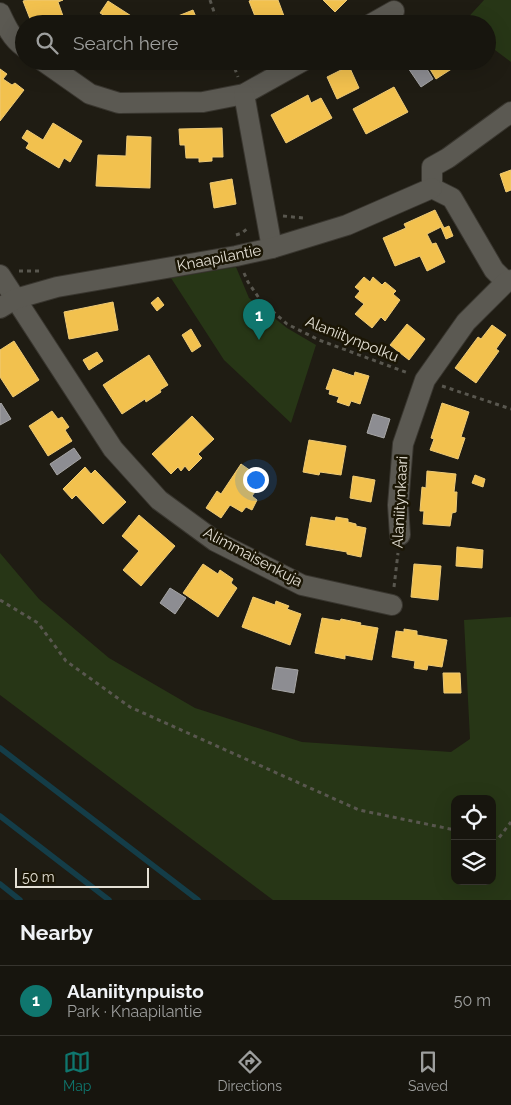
<!DOCTYPE html>
<meta charset="utf-8">
<style>
body{margin:0;font-family:Raleway,sans-serif;background:#201e17;color:#f1f3f6}
.controls{position:absolute;right:15px;bottom:15px;display:grid;overflow:hidden;border-radius:10px;box-shadow:0 5px 20px #0002}
.controls button{width:45px;height:45px;display:grid;place-items:center;padding:0;border:0;border-bottom:1px solid #36342e;background:#17150e;color:#f1f3f6;font:25px sans-serif}
.scale{position:absolute;left:15px;bottom:12px;width:134px;box-sizing:border-box;padding-left:5px;border:2px solid #e4e0d5;border-top:0;font-size:14px;line-height:18px;white-space:nowrap;color:#e4e0d5;-webkit-text-stroke:4px #1b1605;paint-order:stroke}
.you{position:absolute;left:255px;top:479px;width:18px;height:18px;margin:-12px;border:4px solid #fff;border-radius:50%;background:#1a73e8;box-shadow:0 0 0 8px #1a73e833}
.badge{display:grid;place-items:center;width:32px;height:32px;border-radius:50%;background:#0f766e;color:#fff;font-size:16px;font-weight:700}
.pin{position:absolute;translate:-50% -41px;filter:drop-shadow(0 1px 2px #0008)}
.pin::after{content:'';position:absolute;top:26px;width:18px;height:15px;background:inherit;clip-path:polygon(0 0,100% 0,50% 100%)}
.list{margin:0;padding:0;list-style:none}
h2{display:flex;justify-content:space-between;align-items:center;height:65px;margin:0;padding:0 20px;font-size:21px}
h2 small{font-size:16px;font-weight:400;color:#9e9f9e}
.list li{display:grid;grid-template-columns:32px 1fr auto;gap:15px;align-items:center;box-sizing:border-box;height:70px;padding:0 20px;border-top:1px solid #36342e}
.list b{display:block;font-size:19px;white-space:nowrap}
.list p{margin:0;font-size:16px;white-space:nowrap;color:#9e9f9e}
.list em{font-size:16px;font-style:normal;color:#9e9f9e}
.icon{flex:none;width:28px;height:28px;fill:none;stroke:currentColor;stroke-width:2;stroke-linecap:round;stroke-linejoin:round}
.map{position:relative;flex:none;width:511px;height:900px;overflow:hidden}
.search{position:absolute;background:#17150e;box-shadow:0 5px 20px #0002;left:15px;right:15px;top:15px;height:55px;display:flex;align-items:center;gap:12px;box-sizing:border-box;padding:0 18px;border-radius:28px;color:#9e9f9e;font-size:19px}
.sheet{height:135px;background:#17150e}
nav{display:flex;justify-content:space-around;align-items:center;box-sizing:border-box;height:70px;border-top:1px solid #36342e;background:#17150e;font-size:14px;color:#9e9f9e}
nav a{display:grid;justify-items:center;gap:2px}
nav .on{color:#0f766e}
.map>svg:first-child{display:block}
</style>
<div class="map">
<svg width="511" height="900" viewBox="0 0 511 900">
<rect width="100%" height="100%" fill="#1f1c13"/>
<g fill="#273616" fill-rule="evenodd">
<path d="M484,0H511V62L487,44V24H462Z"/>
<path d="M236,267L249,298L287,328L316,345L291,423L224,360L171,278Z"/>
<path d="M0,553L39,599L109,658L195,708L302,742L451,752L470,739L464,620L511,617V900H273L0,695ZM455,799H492V881H455Z"/>
</g>
<g fill="#f2c14e" stroke="#eeca76">
<path d="M27,0H63L58,2L63,16L41,24H32L23,1Z"/>
<path d="M252,0H278L287,24H258L249,1Z"/>
<path d="M323,0H347L335,12Z"/>
<path d="M108,1L136,19L133,24H100L105,16L100,13Z"/>
<path d="M193,10L199,24H169L168,20Z"/>
<path d="M425,61H464L436,79Z"/>
<path d="M349,66L359,88L337,99L327,77Z"/>
<path d="M0,69L7,74L3,79L12,85L15,83L24,90L0,121Z"/>
<path d="M394,87L408,112L366,134L353,109Z"/>
<path d="M308,95L311,103L321,98L332,118L286,143L271,115Z"/>
<path d="M53,123L82,141L70,162L64,158L59,168L26,148L29,143L22,138L27,130L43,140Z"/>
<path d="M222,128L223,157H212V161L199,162V158H186L185,145H180L179,129Z"/>
<path d="M127,136L151,137L150,188L96,186L98,155L126,156Z"/>
<path d="M511,170V190L506,192L500,174Z"/>
<path d="M232,179L236,204L214,208L210,183Z"/>
<path d="M435,210L444,228L449,226L453,236L446,239L441,227L427,234L432,244L436,243L445,262L427,271L420,256L395,266L383,238L406,228L404,224Z"/>
<path d="M364,277L370,282L373,277L382,285L385,282L396,291L393,294L400,300L385,321L381,317L372,328L355,314L364,304L355,297L360,291L355,287Z"/>
<path d="M158,297L164,305L157,311L151,303Z"/>
<path d="M113,302L118,330L69,339L64,312Z"/>
<path d="M407,324L425,339L409,360L390,345Z"/>
<path d="M492,325L506,335L496,349L499,351L476,383L455,368L478,337L481,339Z"/>
<path d="M191,329L201,346L192,352L182,335Z"/>
<path d="M14,341L39,380L13,397L0,377V350Z"/>
<path d="M97,352L103,361L89,370L83,360Z"/>
<path d="M149,355L168,385L160,390L161,392L146,402L145,399L122,414L103,385Z"/>
<path d="M333,369L354,376L355,372L369,376L360,404L351,401L349,406L337,402L339,397L329,394L330,390L326,389Z"/>
<path d="M442,403L469,412L461,437L465,438L458,459L430,450L434,439L431,438Z"/>
<path d="M52,411L58,419L62,417L69,427L65,430L72,441L48,456L29,426Z"/>
<path d="M192,416L214,439L198,454L202,458L189,471L185,466L181,471L178,467L171,474L152,454Z"/>
<path d="M309,440L346,446L341,475L320,472L319,475L303,472Z"/>
<path d="M241,464L264,480L252,496L257,500L252,510L246,507L242,512L230,505L221,518L206,508L217,491L221,494Z"/>
<path d="M85,467L91,474L95,470L126,502L103,524L76,495L72,499L63,489Z"/>
<path d="M427,471L456,474L454,492H457L456,512L452,513L450,526L423,524L424,511H420L422,487L426,488Z"/>
<path d="M475,475L485,479L483,487L472,483Z"/>
<path d="M353,476L375,480L371,502L350,498Z"/>
<path d="M139,515L175,546L141,586L123,570L139,551L122,536Z"/>
<path d="M311,517L335,521L336,517L348,519V522L356,524V526L366,528L361,557L347,554V552L306,545Z"/>
<path d="M457,547L483,550L482,568L456,566Z"/>
<path d="M203,564L218,574L220,570L233,579L231,583L237,588L218,617L183,593Z"/>
<path d="M414,564L441,566L438,600L411,597Z"/>
<path d="M253,597L275,605L276,601L289,606L287,609L301,614L290,645L242,627Z"/>
<path d="M322,618L340,621L341,619L361,623L360,625L378,628L372,660L345,655V659L315,653Z"/>
<path d="M404,629L417,631V635L447,640L442,667L428,665L427,670L414,668L415,661L392,657L396,631L404,632Z"/>
<path d="M443,673H460L461,693H444Z"/>
</g>
<g fill="#8d8d92" stroke="#a7a6a6">
<path d="M413,61H422L433,79L421,87L406,65Z"/>
<path d="M1,403L11,419L0,425V404Z"/>
<path d="M373,414L390,419L384,438L367,433Z"/>
<path d="M74,448L81,458L57,475L50,464Z"/>
<path d="M170,588L186,598L175,614L160,603Z"/>
<path d="M276,667L298,670L294,693L272,689Z"/>
</g>
<g fill="none" stroke-linecap="round" stroke-linejoin="round">
<g stroke="#143d48" stroke-width="5.5">
<path d="M0,748L198,900"/>
<path d="M0,816L109,900"/>
<path d="M0,884L20,900"/>
</g>
<g stroke="#39362f" stroke-width="22">
<g id="minor">
<path d="M0,13C6,26 12,39 24,47"/>
<path d="M371,24L394,11"/>
<path d="M43,61L90,94L119,103L203,102L244,94L303,61"/>
<path d="M244,94L272,248"/>
<path d="M432,188L452,198L494,270L506,282"/>
<path d="M432,188V167L448,158L511,112"/>
<path d="M0,275L113,449L159,500L215,541L302,585L392,605"/>
<path d="M0,308L15,299L57,287L236,256L272,248L347,225L432,188"/>
<path d="M400,535L398,505L403,444L425,380L466,322L506,282L511,280"/>
</g>
</g>
<g stroke="#59574f" stroke-width="3" stroke-dasharray="4 4" stroke-linecap="butt">
<path d="M210,0L218,24"/>
<path d="M232,61L238,77"/>
<path d="M283,216L304,218"/>
<path d="M236,235L242,233L249,227"/>
<path d="M19,271H40"/>
<path d="M244,273L248,282L261,301L287,324L319,340L408,373"/>
<path d="M442,386L511,409"/>
<path d="M394,587L398,553"/>
<path d="M0,600L38,623L66,661L130,707L359,810L455,830"/>
<path d="M492,838L498,839L511,822"/>
</g>
<use href="#minor" stroke="#5b5952" stroke-width="20"/>
</g>
<g text-anchor="middle" stroke-width="5" stroke-linejoin="round" paint-order="stroke">
<g font-size="15" fill="#e4e0d5" stroke="#1b1605">
<text transform="translate(219 258) rotate(-11)" y="5">Knaapilantie</text>
<text transform="translate(352 339) rotate(22)" y="5">Alaniitynpolku</text>
<text transform="translate(400 502) rotate(-87)" y="5">Alaniitynkaari</text>
<text transform="translate(253 557) rotate(28)" y="5">Alimmaisenkuja</text>
</g>
</g>
</svg>
<div class="controls">
<button><svg class="icon" aria-label="locate" viewBox="0 0 24 24"><circle cx="12" cy="12" r="6"/><path d="M12 2v4M12 18v4M2 12h4M18 12h4"/></svg></button>
<button><svg class="icon" aria-label="layers" viewBox="0 0 24 24"><path d="M12 4l9 5-9 5-9-5zM3 14l9 5 9-5"/></svg></button>
</div>
<div class="scale">50 m</div>
<div class="you"></div>
<div class="pin badge" style="left:259px;top:340px">1</div>
<div class="search"><svg class="icon" aria-label="search" viewBox="0 0 24 24"><circle cx="10" cy="10" r="6"/><path d="M15 15l6 6"/></svg>Search here</div>
</div>
<section class="sheet">
<h2>Nearby<small></small></h2>
<ul class="list">
<li><span class="badge">1</span><div><b>Alaniitynpuisto</b><p>Park · Knaapilantie</p></div><em>50 m</em></li>
</ul>
</section>
<nav>
<a class="on"><svg class="icon" aria-label="map" viewBox="0 0 24 24"><path d="M3 6l6-2 6 2 6-2v14l-6 2-6-2-6 2zM9 4v14M15 6v14"/></svg>Map</a>
<a><svg class="icon" aria-label="directions" viewBox="0 0 24 24"><path d="M12 3l9 9-9 9-9-9zM9 14v-3h6M13 9l2 2-2 2"/></svg>Directions</a>
<a><svg class="icon" aria-label="saved" viewBox="0 0 24 24"><path d="M7 4h10v16l-5-4-5 4z"/></svg>Saved</a>
</nav>
